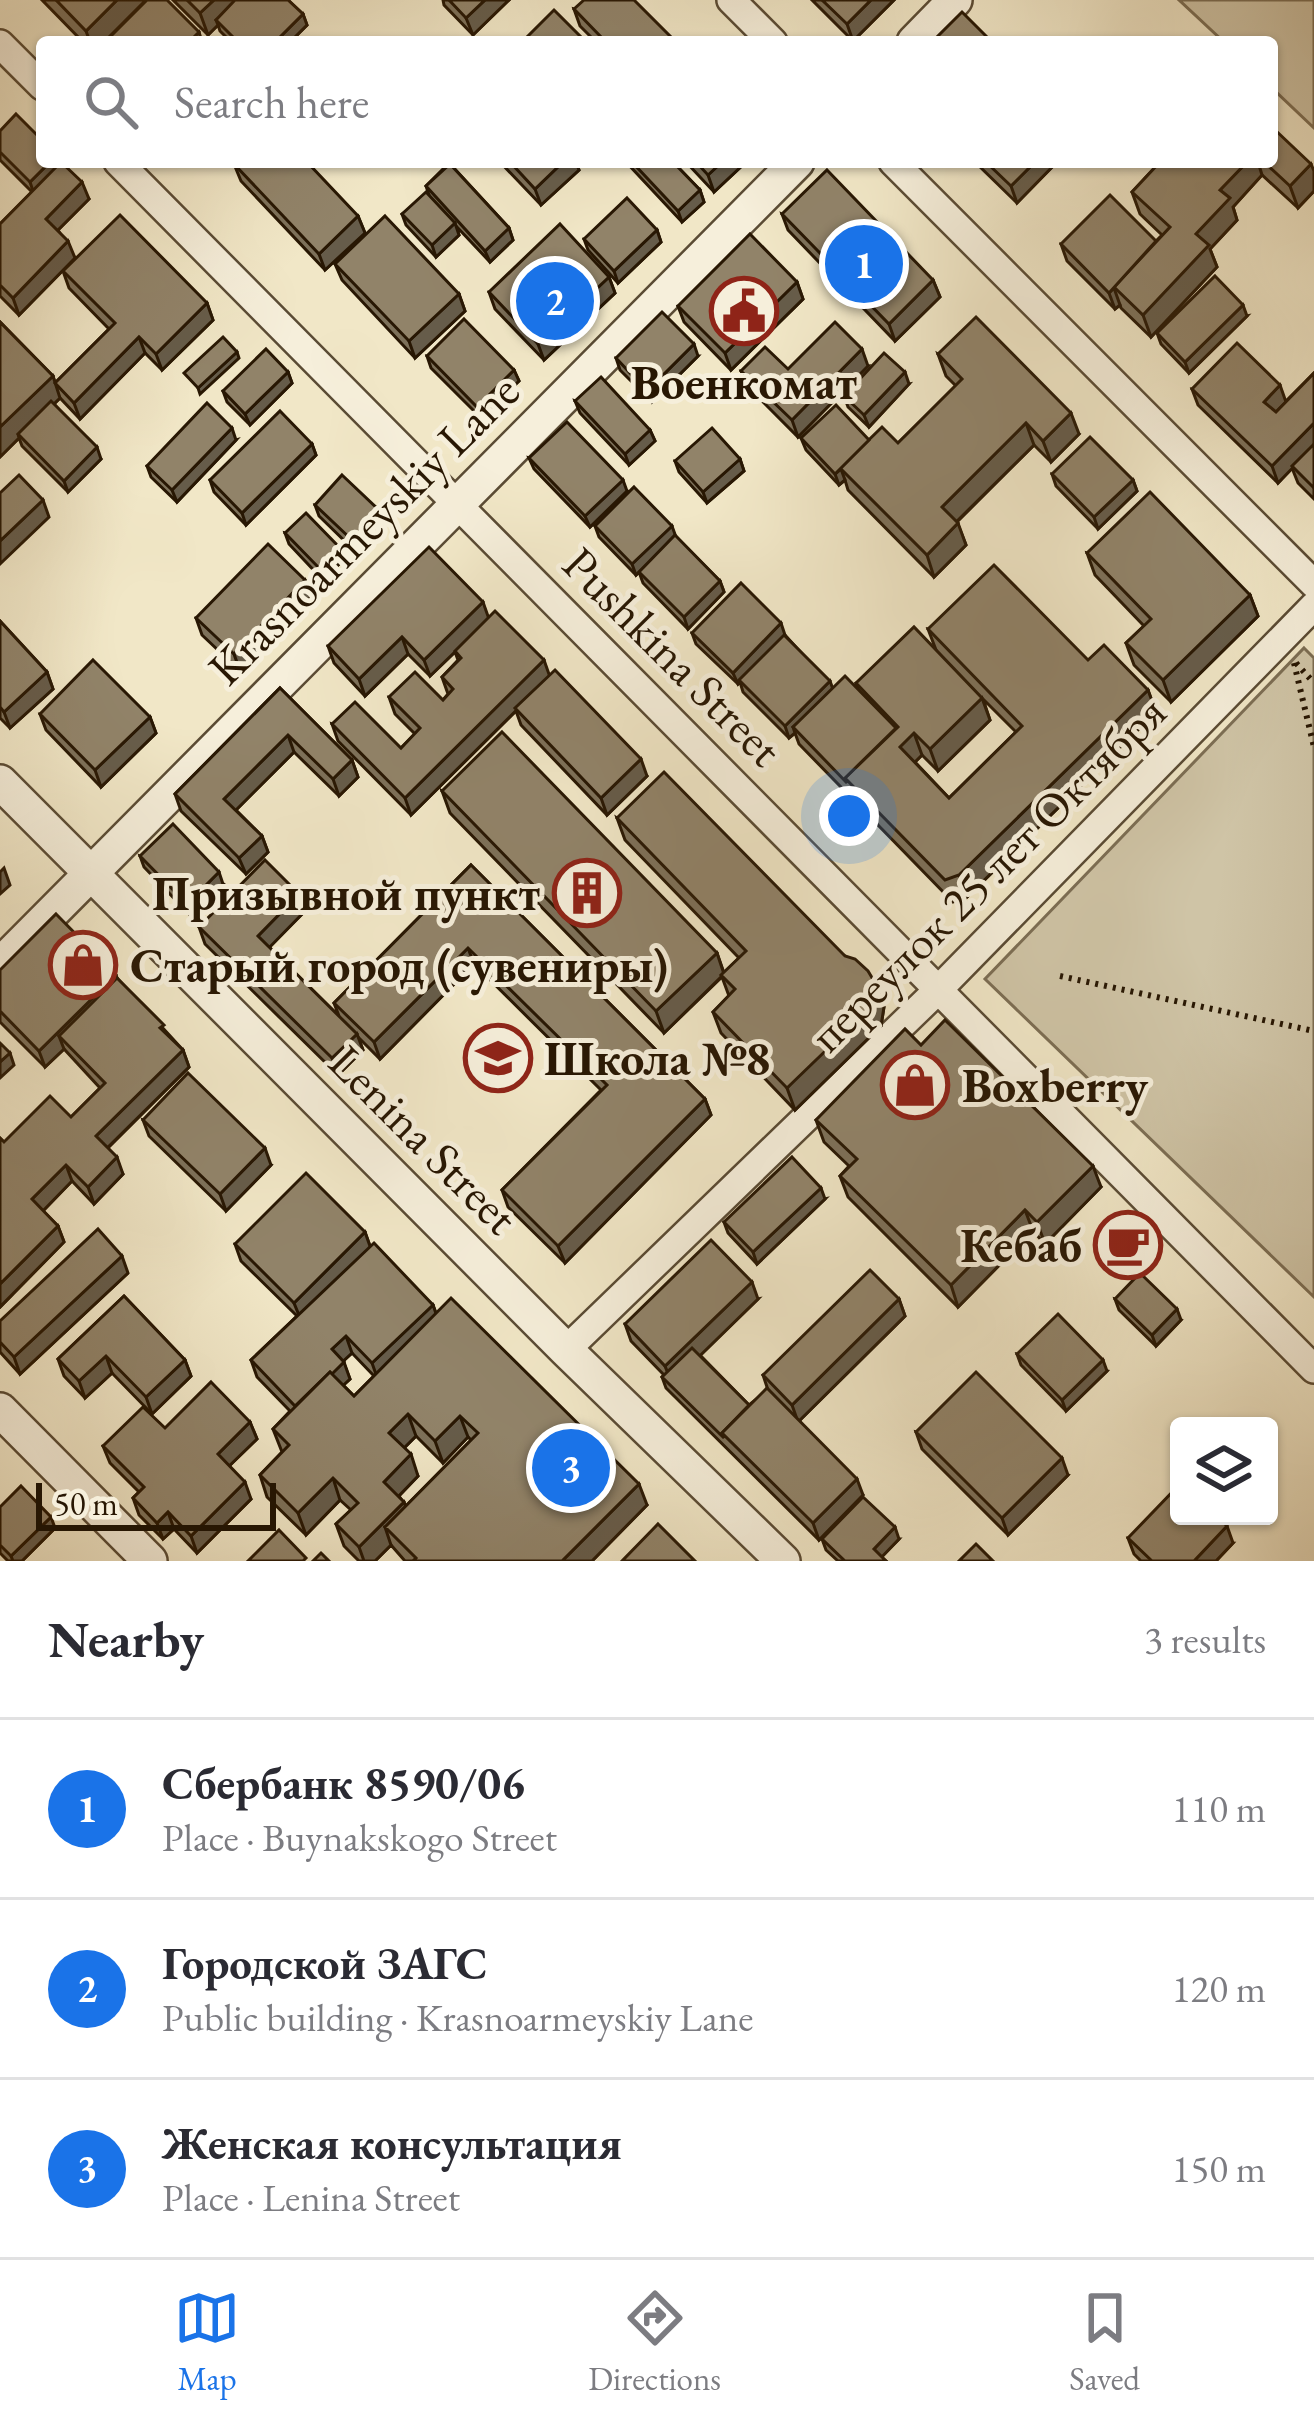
<!DOCTYPE html>
<meta charset="utf-8">
<style>
body{margin:0;font-family:"EB Garamond",serif;background:#f7f7f7;color:#2b2b33}
.controls{position:absolute;right:36px;bottom:36px;display:grid;overflow:hidden;border-radius:12px;box-shadow:0 3px 9px #0004}
.controls button{width:108px;height:108px;display:grid;place-items:center;padding:0;border:0;border-bottom:3px solid #e1e1e2;background:#fff;color:#2b2b33;font:60px sans-serif}
.scale{position:absolute;left:36px;bottom:30px;width:240px;box-sizing:border-box;padding-left:12px;border:6px solid #281703;border-top:0;font-size:33px;line-height:42px;white-space:nowrap;color:#281703;-webkit-text-stroke:9px #f6efdb;paint-order:stroke}
.you{position:absolute;left:849px;top:816px;width:42px;height:42px;margin:-30px;border:9px solid #fff;border-radius:50%;background:#1a73e8;box-shadow:0 0 0 18px #1a73e833}
.badge{display:grid;place-items:center;width:78px;height:78px;border-radius:50%;background:#1a73e8;color:#fff;font-size:39px;font-weight:700}
.pin{position:absolute;translate:-50% -50%;border:6px solid #fff;box-shadow:0 3px 12px #0006}
.list{margin:0;padding:0;list-style:none}
h2{display:flex;justify-content:space-between;align-items:center;height:156px;margin:0;padding:0 48px;font-size:51px}
h2 small{font-size:39px;font-weight:400;color:#7c7c81}
.list li{display:grid;grid-template-columns:78px 1fr auto;gap:36px;align-items:center;box-sizing:border-box;height:180px;padding:0 48px;border-top:3px solid #e1e1e2}
.list b{display:block;font-size:45px;white-space:nowrap}
.list p{margin:0;font-size:39px;white-space:nowrap;color:#7c7c81}
.list em{font-size:39px;font-style:normal;color:#7c7c81}
.icon{flex:none;width:66px;height:66px;fill:none;stroke:currentColor;stroke-width:2;stroke-linecap:round;stroke-linejoin:round}
.map{position:relative;flex:none;width:1314px;height:1561px;overflow:hidden}
.search{position:absolute;background:#fff;box-shadow:0 3px 9px #0004;left:36px;right:36px;top:36px;height:132px;display:flex;align-items:center;gap:30px;box-sizing:border-box;padding:0 42px;border-radius:12px;color:#7c7c81;font-size:45px}
.sheet{height:696px;background:#fff}
nav{display:flex;justify-content:space-around;align-items:center;box-sizing:border-box;height:168px;border-top:3px solid #e1e1e2;background:#fff;font-size:33px;color:#7c7c81}
nav a{display:grid;justify-items:center;gap:6px}
nav .on{color:#1a73e8}
.map>svg:first-child{display:block}
</style>
<div class="map">
<svg width="1314" height="1561" viewBox="0 0 1314 1561">
<rect width="100%" height="100%" fill="#f1e7c7"/>
<filter id="stains"><feTurbulence type="fractalNoise" baseFrequency=".00167" numOctaves="4"/><feColorMatrix values="0 0 0 0 .2 0 0 0 0 .09 0 0 0 0 .02 0 0 0 .5 -.17"/></filter>
<radialGradient id="worn" r=".72"><stop offset=".6" stop-color="#630" stop-opacity="0"/><stop offset="1" stop-color="#630" stop-opacity=".3"/></radialGradient>
<g fill="#cfc4a6" stroke="#7c6e54" stroke-width="3">
<path d="M1179,0H1314V128L1272,88V42H1224Z"/>
<path d="M1304,648L1314,658V1297L985,979Z"/>
</g>
<g fill="none" stroke-linecap="round" stroke-linejoin="round">
<g stroke="#5a4b34" stroke-width="32">
<g id="minor">
<path d="M731,0L773,42"/>
<path d="M0,44L42,86"/>
<path d="M118,162L1314,1369"/>
<path d="M893,162L1314,584"/>
<path d="M566,1350L939,989L1314,606"/>
</g>
</g>
<g stroke="#5a4b34" stroke-width="38">
<g id="tertiary">
<path d="M914,42L955,0"/>
<path d="M0,782L566,1350L783,1561"/>
<path d="M0,965L797,162"/>
<path d="M0,1410L150,1561"/>
</g>
</g>
<g stroke="#281703" stroke-width="6" stroke-dasharray="3 6" stroke-linecap="butt">
<path d="M1294,663L1314,747"/>
<path d="M1296,663L1314,683"/>
<path d="M1060,976L1314,1031"/>
</g>
<use href="#minor" stroke="#f6efdb" stroke-width="27"/>
<use href="#tertiary" stroke="#f6efdb" stroke-width="33"/>
</g>
<g fill="#7d715a" stroke="#281703" stroke-width="3" fill-rule="evenodd">
<path d="M42,0H146L104,42H83Z"/>
<path d="M173,0H288L303,14L307,25L290,42H231L220,31L218,25L208,35Z"/>
<path d="M443,0H509L473,35L444,5Z"/>
<path d="M812,0H894L853,41Z"/>
<path d="M574,9L676,42H596L580,26Z"/>
<path d="M0,131L60,163L89,199L58,230L75,258L19,315L0,296V224L32,192L0,160Z"/>
<path d="M438,162H456L452,166L509,228L513,240L490,262L456,226L459,235L436,257L406,225L402,214L429,195L426,186L444,168Z"/>
<path d="M500,162H576L579,170L541,205Z"/>
<path d="M626,162H673L700,190L704,202L682,222Z"/>
<path d="M686,162H746L714,192Z"/>
<path d="M975,162H1057L1017,203Z"/>
<path d="M1160,162H1272L1314,171V191L1298,208L1262,175L1233,207L1237,220L1210,249L1217,267L1151,337L1121,308L1120,305L1115,309L1067,261L1061,244L1156,241L1162,235L1140,214L1132,192Z"/>
<path d="M234,164L358,216L365,233L325,270L241,181Z"/>
<path d="M782,214L933,280L940,297L895,341L788,230Z"/>
<path d="M657,230L661,242L618,283L588,250L584,239Z"/>
<path d="M335,264L459,294L465,311L415,358L342,280Z"/>
<path d="M63,271L207,303L213,320L162,370L145,353L80,419L60,398L54,404L101,459L68,492L22,446L19,438L0,457V322L53,376L55,383L109,329L69,288Z"/>
<path d="M609,277L615,293L544,360L495,309L489,292Z"/>
<path d="M797,282L803,299L731,370L684,322L678,306Z"/>
<path d="M1247,316L1189,373L1161,344L1157,333Z"/>
<path d="M938,354L1079,434L1051,462L1034,445L957,522L966,545L934,577L848,490L845,480L839,485L806,450L801,438L869,440L898,443L956,386L946,376Z"/>
<path d="M427,356L514,370L519,381L481,418L431,368Z"/>
<path d="M698,356L652,402L620,370L616,358Z"/>
<path d="M868,366L798,437L748,387L741,371Z"/>
<path d="M288,372L292,383L250,425L227,402L223,391Z"/>
<path d="M1314,373V499L1298,483L1292,468L1278,483L1198,405L1192,389L1286,401Z"/>
<path d="M909,384L869,427L848,407L844,396Z"/>
<path d="M575,401L650,430L655,441L629,465L580,413Z"/>
<path d="M236,440L177,502L151,477L147,466Z"/>
<path d="M312,444L316,455L246,525L214,492L210,480Z"/>
<path d="M529,458L627,491L590,527L534,469Z"/>
<path d="M740,459L744,471L707,503L679,472L675,461Z"/>
<path d="M1052,474L1133,480L1137,491L1098,529L1056,486Z"/>
<path d="M315,505L380,511L384,522L356,552L319,516Z"/>
<path d="M595,526L675,536L720,581L724,592L688,629L643,583L639,572L636,575L599,537Z"/>
<path d="M285,533L340,548L344,559L323,580L289,544Z"/>
<path d="M1087,553L1250,595L1258,616L1171,702L1134,665L1126,643L1144,626L1095,575Z"/>
<path d="M311,597L240,671L202,635L196,618Z"/>
<path d="M488,618L549,675L647,776L607,815L521,725L516,711L411,815L338,741L332,724L401,748L415,734L395,714L389,697L443,700L448,694L442,677L458,660L455,652L430,676L408,654L365,696L334,663L328,646Z"/>
<path d="M0,621L47,672L53,689L10,728L0,718Z"/>
<path d="M928,629L1088,660L1148,690L1156,712L967,897L953,902L799,744L795,733L789,738L743,692L740,682L738,684L696,644L692,633L785,635L833,688L858,689L856,683L936,650ZM983,699L1016,732L949,798L915,762L922,755L938,771L990,720Z"/>
<path d="M280,688L352,760L358,777L339,796L294,752L236,810L262,836L268,852L246,874L181,811L175,794Z"/>
<path d="M40,714L150,717L156,733L101,787L46,730Z"/>
<path d="M442,791L717,953L724,973L739,958L625,840L617,818L845,956L877,986L884,1007L881,1026L795,1110L721,1033L713,1012L729,996L722,977L664,1033L450,813Z"/>
<path d="M140,856L223,884L191,916L144,867Z"/>
<path d="M471,865L705,1099L711,1115L565,1263L508,1207L502,1190L601,1090L474,964L380,1059L358,1037L363,1050L338,1075L205,944L199,927L305,911L269,947L339,1016L334,1003Z"/>
<path d="M0,970L117,978L183,1050L189,1067L108,1148L123,1174L94,1204L72,1181L43,1211L58,1226L64,1242L0,1307V1138L4,1142L71,1117L100,1088L64,1049L45,1067L0,1022Z"/>
<path d="M921,1045L1101,1187L1045,1244L1033,1231L958,1307L848,1197L840,1176L849,1166L824,1142L816,1120Z"/>
<path d="M143,1120L271,1165L226,1211L149,1136Z"/>
<path d="M825,1199L757,1264L728,1233L724,1222Z"/>
<path d="M365,1232L370,1246L433,1305L436,1313L647,1505L592,1561H405L391,1545L375,1561H359L344,1546L336,1524L351,1510L340,1500L306,1535L267,1497L260,1475L282,1452L273,1429L290,1411L257,1377L251,1360L297,1316L241,1261L235,1244ZM352,1353L374,1376L354,1396L343,1385L350,1379L343,1361ZM416,1436L443,1463L468,1437L471,1440L406,1506L399,1496L418,1476L404,1448Z"/>
<path d="M128,1273L20,1374L0,1352V1321Z"/>
<path d="M124,1296L185,1360L191,1376L152,1414L112,1373L85,1398L64,1376L58,1359Z"/>
<path d="M758,1299L700,1355L749,1405L768,1390L763,1375L899,1299L905,1316L799,1421L863,1495L819,1540L666,1388L662,1377L664,1375L631,1341L625,1324Z"/>
<path d="M1115,1299L1181,1320L1156,1346L1119,1310Z"/>
<path d="M1017,1354L1107,1371L1066,1411L1021,1365Z"/>
<path d="M250,1422L257,1439L229,1466L251,1499L197,1553L174,1529L163,1539L139,1515L133,1498L139,1492L110,1463L103,1446L165,1428Z"/>
<path d="M916,1432L1068,1475L1008,1535L922,1449Z"/>
<path d="M0,1507L55,1528L22,1561H8L0,1553Z"/>
<path d="M1128,1538L1233,1543L1216,1561H1141L1134,1554Z"/>
<path d="M822,1539H899L881,1557L886,1561H838L826,1550Z"/>
</g>
<g fill="#665c4a" stroke="#281703" stroke-width="3">
<path d="M117,0H146L104,42H90L86,31Z"/>
<path d="M214,0H244L216,20L218,25L208,35L200,13Z"/>
<path d="M485,0H509L473,35L466,18Z"/>
<path d="M871,0H894L853,41L847,24Z"/>
<path d="M303,14L307,25L290,42H275Z"/>
<path d="M199,32L202,42H189Z"/>
<path d="M50,162H59L61,167L34,194L30,182Z"/>
<path d="M563,162H576L579,170L541,205L535,189Z"/>
<path d="M722,162H746L714,192L708,175Z"/>
<path d="M1035,162H1057L1017,203L1011,186Z"/>
<path d="M1247,162H1258L1262,175L1233,207L1237,220L1210,249L1217,267L1151,337L1143,315L1196,234L1220,190Z"/>
<path d="M1311,164L1314,171V191L1298,208L1290,186Z"/>
<path d="M82,182L89,199L52,236L46,219Z"/>
<path d="M700,190L704,202L682,222L678,211Z"/>
<path d="M358,216L365,233L325,270L319,254Z"/>
<path d="M455,223L459,235L436,257L432,245Z"/>
<path d="M509,228L513,240L490,262L485,251Z"/>
<path d="M657,230L661,242L618,283L614,271Z"/>
<path d="M68,241L75,258L19,315L13,298Z"/>
<path d="M609,277L615,293L544,360L538,344Z"/>
<path d="M933,280L940,297L895,341L889,324Z"/>
<path d="M797,282L803,299L731,370L725,353Z"/>
<path d="M1114,288L1120,305L1115,309L1109,293Z"/>
<path d="M459,294L465,311L415,358L409,341Z"/>
<path d="M207,303L213,320L162,370L156,354Z"/>
<path d="M1243,305L1247,316L1189,373L1185,362Z"/>
<path d="M139,337L145,353L80,419L74,403Z"/>
<path d="M694,344L698,356L652,402L647,391Z"/>
<path d="M862,349L868,366L798,437L792,420Z"/>
<path d="M237,352L239,358L200,394L198,388Z"/>
<path d="M514,370L519,381L481,418L477,407Z"/>
<path d="M288,372L292,383L250,425L245,414Z"/>
<path d="M905,372L909,384L869,427L864,415Z"/>
<path d="M53,376L60,398L20,437L18,434L19,438L0,457V427Z"/>
<path d="M1280,385L1286,402L1270,418L1264,402Z"/>
<path d="M1071,413L1079,434L1051,462L1043,441Z"/>
<path d="M1026,423L1034,445L950,528L942,507Z"/>
<path d="M1314,423V446L1278,483L1272,466Z"/>
<path d="M232,428L236,440L177,502L172,490Z"/>
<path d="M650,430L655,441L629,465L625,454Z"/>
<path d="M312,444L316,455L246,525L242,513Z"/>
<path d="M97,447L101,459L68,492L64,481Z"/>
<path d="M740,459L744,471L707,503L703,492Z"/>
<path d="M841,469L845,480L839,485L835,474Z"/>
<path d="M623,480L627,491L590,527L585,516Z"/>
<path d="M1133,480L1137,491L1098,529L1094,517Z"/>
<path d="M43,500L49,517L0,564V541Z"/>
<path d="M380,511L384,522L356,552L352,540Z"/>
<path d="M958,523L966,545L934,577L927,555Z"/>
<path d="M672,526L676,537L636,575L632,564Z"/>
<path d="M340,548L344,559L323,580L319,568Z"/>
<path d="M305,580L311,597L240,671L234,654Z"/>
<path d="M720,581L724,592L688,629L684,617Z"/>
<path d="M1250,595L1258,616L1171,702L1163,680Z"/>
<path d="M483,602L489,619L430,676L424,660Z"/>
<path d="M781,623L785,635L738,684L733,673Z"/>
<path d="M402,637L408,654L365,696L359,679Z"/>
<path d="M544,660L550,677L411,815L405,798Z"/>
<path d="M47,672L53,689L10,728L4,712Z"/>
<path d="M830,681L834,692L793,727L795,733L789,738L785,726Z"/>
<path d="M1148,690L1156,712L967,897L959,875Z"/>
<path d="M982,698L990,720L938,771L930,749Z"/>
<path d="M150,717L156,733L101,787L95,770Z"/>
<path d="M914,733L922,755L908,769L849,782Z"/>
<path d="M288,735L294,752L230,816L224,799Z"/>
<path d="M641,759L647,776L607,815L601,798Z"/>
<path d="M352,760L358,777L339,796L333,779Z"/>
<path d="M262,836L268,852L246,874L239,858Z"/>
<path d="M4,868L10,885L0,894V872Z"/>
<path d="M219,872L223,884L191,916L187,904Z"/>
<path d="M299,894L305,911L264,953L258,936Z"/>
<path d="M468,948L474,964L380,1059L374,1042Z"/>
<path d="M717,953L724,974L664,1033L656,1011Z"/>
<path d="M116,975L122,991L59,1036L64,1049L45,1067L39,1051Z"/>
<path d="M877,986L884,1007L881,1026L795,1110L787,1088Z"/>
<path d="M357,1034L363,1050L338,1075L332,1058Z"/>
<path d="M183,1050L189,1067L102,1153L96,1136Z"/>
<path d="M10,1053L14,1065L0,1078V1062Z"/>
<path d="M705,1099L711,1115L565,1263L558,1246Z"/>
<path d="M265,1148L271,1165L226,1211L220,1194Z"/>
<path d="M117,1157L123,1174L94,1204L88,1187Z"/>
<path d="M66,1165L72,1181L38,1216L32,1199Z"/>
<path d="M1093,1166L1101,1187L1045,1244L1037,1222Z"/>
<path d="M821,1188L825,1199L757,1264L753,1252Z"/>
<path d="M1025,1210L1033,1231L958,1307L951,1285Z"/>
<path d="M58,1226L64,1242L0,1307V1284Z"/>
<path d="M365,1232L371,1249L301,1320L294,1303Z"/>
<path d="M122,1256L128,1273L20,1374L14,1357Z"/>
<path d="M752,1282L758,1299L672,1383L665,1366Z"/>
<path d="M899,1299L905,1316L798,1422L792,1405Z"/>
<path d="M433,1305L439,1322L378,1380L372,1363Z"/>
<path d="M1177,1309L1181,1320L1156,1346L1152,1335Z"/>
<path d="M346,1336L352,1353L338,1366L332,1349Z"/>
<path d="M106,1356L112,1373L85,1398L79,1381Z"/>
<path d="M185,1360L191,1376L152,1414L146,1397Z"/>
<path d="M1103,1360L1107,1371L1066,1411L1062,1400Z"/>
<path d="M344,1362L350,1379L302,1424L296,1407Z"/>
<path d="M408,1414L416,1436L397,1455L389,1433Z"/>
<path d="M460,1416L468,1437L443,1463L435,1441Z"/>
<path d="M250,1422L257,1439L224,1471L218,1454Z"/>
<path d="M411,1454L418,1476L392,1503L384,1482Z"/>
<path d="M1062,1458L1068,1475L1008,1535L1002,1518Z"/>
<path d="M333,1478L340,1500L306,1535L298,1513Z"/>
<path d="M857,1479L863,1495L819,1540L813,1523Z"/>
<path d="M245,1482L251,1499L197,1553L191,1536Z"/>
<path d="M639,1484L647,1505L592,1561H562Z"/>
<path d="M404,1502L412,1524L385,1527L391,1545L375,1561H364L359,1547Z"/>
<path d="M168,1512L174,1529L163,1539L157,1523Z"/>
<path d="M51,1517L55,1528L22,1561H13L11,1556Z"/>
<path d="M1227,1526L1233,1543L1216,1561H1194Z"/>
<path d="M895,1527L899,1539L878,1561L874,1549Z"/>
</g>
<g fill="#918369" stroke="#281703" stroke-width="3">
<path d="M56,0H117L86,31Z"/>
<path d="M147,0H167L199,32L189,42H105Z"/>
<path d="M187,0H214L200,13Z"/>
<path d="M235,0H288L303,14L275,42H238L216,20Z"/>
<path d="M449,0H485L466,18Z"/>
<path d="M584,0H634L676,42H598L602,38L574,9Z"/>
<path d="M822,0H871L847,24Z"/>
<path d="M554,10L586,42H522Z"/>
<path d="M962,12L991,41L932,42Z"/>
<path d="M16,114L42,140V162H50L30,182L0,152V131Z"/>
<path d="M1273,128L1311,164L1290,186L1264,162H1272Z"/>
<path d="M61,162L82,182L46,219L68,241L13,298L0,285V224Z"/>
<path d="M237,162H307L358,216L319,254L234,164Z"/>
<path d="M510,162H563L535,189Z"/>
<path d="M632,162H673L700,190L678,211Z"/>
<path d="M696,162H722L708,175Z"/>
<path d="M986,162H1035L1011,186Z"/>
<path d="M1160,162H1247L1220,190L1230,198L1196,234L1209,245L1143,315L1114,287L1170,227L1132,192Z"/>
<path d="M450,164L509,228L485,251L426,186Z"/>
<path d="M827,170L933,280L889,324L782,214Z"/>
<path d="M426,192L455,223L432,245L402,214Z"/>
<path d="M1110,195L1156,241L1109,293L1061,244Z"/>
<path d="M627,198L657,230L614,271L584,239Z"/>
<path d="M120,215L207,303L156,354L139,337L74,403L55,383L115,323L63,271Z"/>
<path d="M385,216L459,294L409,341L335,264Z"/>
<path d="M560,224L609,277L538,344L489,292Z"/>
<path d="M750,234L797,282L725,353L678,306Z"/>
<path d="M1215,276L1243,305L1185,362L1157,333Z"/>
<path d="M662,312L694,344L647,391L616,358Z"/>
<path d="M976,317L1071,413L1043,441L1026,423L942,507L958,523L927,555L840,468L882,427L898,443L962,379L938,354Z"/>
<path d="M464,319L514,370L477,407L427,356Z"/>
<path d="M0,322L53,376L0,427Z"/>
<path d="M835,322L862,349L792,420L741,371L765,347L788,369Z"/>
<path d="M223,337L237,352L198,388L184,373Z"/>
<path d="M1237,343L1280,385L1264,402L1276,412L1314,373V423L1272,466L1192,389Z"/>
<path d="M266,349L288,372L245,414L223,391Z"/>
<path d="M884,353L905,372L864,415L844,396Z"/>
<path d="M601,377L650,430L625,454L575,401Z"/>
<path d="M51,401L97,447L64,481L18,434Z"/>
<path d="M207,403L232,428L172,490L147,466Z"/>
<path d="M836,405L869,440L835,474L801,438Z"/>
<path d="M280,411L312,444L242,513L210,480Z"/>
<path d="M567,422L623,480L585,516L529,458Z"/>
<path d="M712,428L740,459L703,492L675,461Z"/>
<path d="M1090,437L1133,480L1094,517L1052,474Z"/>
<path d="M1314,444V488L1292,466Z"/>
<path d="M19,475L43,500L0,541V493Z"/>
<path d="M342,475L380,511L352,540L315,505Z"/>
<path d="M634,487L672,526L632,564L595,526Z"/>
<path d="M1150,492L1250,595L1163,680L1126,643L1151,619L1087,553Z"/>
<path d="M306,513L340,548L319,568L285,533Z"/>
<path d="M675,535L720,581L684,617L639,572Z"/>
<path d="M268,544L305,580L234,654L196,618Z"/>
<path d="M429,547L483,602L424,660L402,637L359,679L328,646Z"/>
<path d="M994,565L1088,660L1104,645L1148,690L959,875L945,880L845,778L898,727L856,683L914,627L982,698L930,749L914,733L900,747L949,798L1022,726L928,629Z"/>
<path d="M741,583L781,623L733,673L692,633Z"/>
<path d="M495,611L544,660L405,798L332,724L355,702L401,748L420,728L389,697L415,672L443,700L453,689L442,677L461,658L455,651Z"/>
<path d="M0,621L47,672L4,712L0,707Z"/>
<path d="M784,635L830,681L785,726L739,680Z"/>
<path d="M93,660L150,717L95,770L40,714Z"/>
<path d="M555,670L641,759L601,798L515,708Z"/>
<path d="M845,676L896,728L845,778L847,783L793,727Z"/>
<path d="M280,688L352,760L333,779L288,735L224,799L262,836L239,858L175,794Z"/>
<path d="M502,732L717,953L656,1011L442,791Z"/>
<path d="M664,772L845,956L855,959L868,971L877,986L873,1005L787,1088L713,1012L735,989L721,975L746,951L617,818Z"/>
<path d="M173,824L219,872L187,904L140,856Z"/>
<path d="M265,860L299,894L258,936L357,1034L332,1058L199,927Z"/>
<path d="M471,865L705,1099L558,1246L502,1190L607,1085L468,948L374,1042L334,1003Z"/>
<path d="M56,914L116,975L39,1051L0,1011V970Z"/>
<path d="M117,978L164,1025L160,1028L183,1050L96,1136L117,1157L88,1187L66,1165L32,1199L58,1226L0,1284V1138L4,1142L50,1096L71,1117L105,1083L59,1036Z"/>
<path d="M945,1020L1093,1166L1037,1222L1025,1210L951,1285L840,1176L857,1159L816,1120L905,1029L921,1045Z"/>
<path d="M0,1043L10,1053L0,1062Z"/>
<path d="M188,1073L265,1148L220,1194L143,1120Z"/>
<path d="M792,1157L821,1188L753,1252L724,1222Z"/>
<path d="M306,1173L365,1232L294,1303L235,1244Z"/>
<path d="M98,1229L122,1256L14,1357L0,1342V1321Z"/>
<path d="M711,1240L752,1282L665,1366L625,1324Z"/>
<path d="M374,1243L433,1305L372,1363L346,1336L332,1349L344,1362L332,1374L330,1372L295,1406L251,1360Z"/>
<path d="M870,1270L899,1299L792,1405L763,1375Z"/>
<path d="M1140,1273L1177,1309L1152,1335L1115,1299Z"/>
<path d="M124,1296L185,1360L146,1397L106,1356L79,1381L58,1359Z"/>
<path d="M451,1298L639,1484L562,1561H413L416,1558L385,1527L478,1433L460,1416L435,1441L408,1414L389,1433L411,1454L384,1482L404,1502L359,1547L336,1524L358,1503L333,1478L298,1513L260,1475L289,1445L273,1429L330,1372L354,1396Z"/>
<path d="M1058,1314L1103,1360L1062,1400L1017,1354Z"/>
<path d="M692,1348L749,1405L722,1433L724,1438L662,1377Z"/>
<path d="M976,1372L1062,1458L1002,1518L916,1432Z"/>
<path d="M211,1382L250,1422L218,1454L245,1482L191,1536L168,1512L157,1523L133,1498L144,1487L103,1446L143,1407L165,1428Z"/>
<path d="M767,1388L857,1479L813,1523L722,1433Z"/>
<path d="M1179,1485V1516H1217L1227,1526L1194,1561H1152L1128,1538Z"/>
<path d="M21,1486L51,1517L11,1556L0,1545V1507Z"/>
<path d="M863,1497L895,1527L874,1549L886,1561H845L822,1539Z"/>
<path d="M658,1524L695,1561H622Z"/>
<path d="M279,1530L306,1558L303,1561H248Z"/>
<path d="M976,1544L993,1561H959Z"/>
<path d="M321,1553L329,1561H313Z"/>
</g>
<defs>
<g id="civic-ring" transform="scale(3.45)"><circle r="9.5" fill="#f6efdb" stroke="#8f2418" stroke-width="1.5"/><path d="M-.6-6.5H3V-4.5H.6V-3L4-1V1h2V6H-6V1h2V-1L-.6-3ZM-1.2 2.5V6h2.4V2.5Z" fill="#8f2418"/></g>
<g id="building-ring" transform="scale(3.45)"><circle r="9.5" fill="#f6efdb" stroke="#8f2418" stroke-width="1.5"/><path d="M-4-6H4V6H1V3H-1V6H-4ZM-2.5-4.3h1.7v1.8h-1.7ZM.8-4.3h1.7v1.8H.8ZM-2.5-1h1.7V.8h-1.7ZM.8-1h1.7V.8H.8Z" fill="#8f2418"/></g>
<g id="shop-ring" transform="scale(3.45)"><circle r="9.5" fill="#f6efdb" stroke="#8f2418" stroke-width="1.5"/><path d="M-5-2.5h2.3a2.7 3.5 0 0 1 5.4 0H5L5.5 6h-11ZM-1.5-2.5h3a1.5 2.3 0 0 0-3 0Z" fill="#8f2418"/></g>
<g id="school-ring" transform="scale(3.45)"><circle r="9.5" fill="#f6efdb" stroke="#8f2418" stroke-width="1.5"/><path d="M0-5L7-2L0 1L-7-2ZM-4 1L0 2.5L4 1V4Q0 6-4 4Z" fill="#8f2418"/></g>
<g id="cafe-ring" transform="scale(3.45)"><circle r="9.5" fill="#f6efdb" stroke="#8f2418" stroke-width="1.5"/><path d="M-5.5-4.5H6V0H3Q3 3.5 0 3.5H-2.5Q-5.5 3.5-5.5 0ZM3-3.2v2h1.7v-2ZM-6 4.5H4V6H-6Z" fill="#8f2418"/></g>
</defs>
<g fill-rule="evenodd">
<use href="#civic-ring" x="744" y="311"/>
<use href="#building-ring" x="587" y="893"/>
<use href="#shop-ring" x="83" y="965"/>
<use href="#school-ring" x="498" y="1058"/>
<use href="#shop-ring" x="915" y="1085"/>
<use href="#cafe-ring" x="1128" y="1245"/>
</g>
<g text-anchor="middle" stroke-width="10" stroke-linejoin="round" paint-order="stroke">
<g font-size="48" font-weight="bold" fill="#281703" stroke="#f6efdb" text-anchor="start">
<text x="744" y="399" text-anchor="middle">Военкомат</text>
<text x="540" y="910" text-anchor="end">Призывной пункт</text>
<text x="130" y="982">Старый город (сувениры)</text>
<text x="544" y="1075">Школа №8</text>
<text x="962" y="1102">Boxberry</text>
<text x="1082" y="1262" text-anchor="end">Кебаб</text>
</g>
<g font-size="48" fill="#281703" stroke="#f6efdb">
<text transform="translate(363 529) rotate(-45)" y="17">Krasnoarmeyskiy Lane</text>
<text transform="translate(673 656) rotate(45)" y="17">Pushkina Street</text>
<text transform="translate(987 873) rotate(-45)" y="17">переулок 25 лет Октября</text>
<text transform="translate(424 1139) rotate(45)" y="17">Lenina Street</text>
</g>
</g>
<rect width="100%" height="100%" filter="url(#stains)"/>
<rect width="100%" height="100%" fill="url(#worn)"/>
</svg>
<div class="controls">
<button><svg class="icon" aria-label="layers" viewBox="0 0 24 24"><path d="M12 4l9 5-9 5-9-5zM3 14l9 5 9-5"/></svg></button>
</div>
<div class="scale">50 m</div>
<div class="you"></div>
<div class="pin badge" style="left:864px;top:264px">1</div>
<div class="pin badge" style="left:555px;top:301px">2</div>
<div class="pin badge" style="left:571px;top:1468px">3</div>
<div class="search"><svg class="icon" aria-label="search" viewBox="0 0 24 24"><circle cx="10" cy="10" r="6"/><path d="M15 15l6 6"/></svg>Search here</div>
</div>
<section class="sheet">
<h2>Nearby<small>3 results</small></h2>
<ul class="list">
<li><span class="badge">1</span><div><b>Сбербанк 8590/06</b><p>Place · Buynakskogo Street</p></div><em>110 m</em></li>
<li><span class="badge">2</span><div><b>Городской ЗАГС</b><p>Public building · Krasnoarmeyskiy Lane</p></div><em>120 m</em></li>
<li><span class="badge">3</span><div><b>Женская консультация</b><p>Place · Lenina Street</p></div><em>150 m</em></li>
</ul>
</section>
<nav>
<a class="on"><svg class="icon" aria-label="map" viewBox="0 0 24 24"><path d="M3 6l6-2 6 2 6-2v14l-6 2-6-2-6 2zM9 4v14M15 6v14"/></svg>Map</a>
<a><svg class="icon" aria-label="directions" viewBox="0 0 24 24"><path d="M12 3l9 9-9 9-9-9zM9 14v-3h6M13 9l2 2-2 2"/></svg>Directions</a>
<a><svg class="icon" aria-label="saved" viewBox="0 0 24 24"><path d="M7 4h10v16l-5-4-5 4z"/></svg>Saved</a>
</nav>
